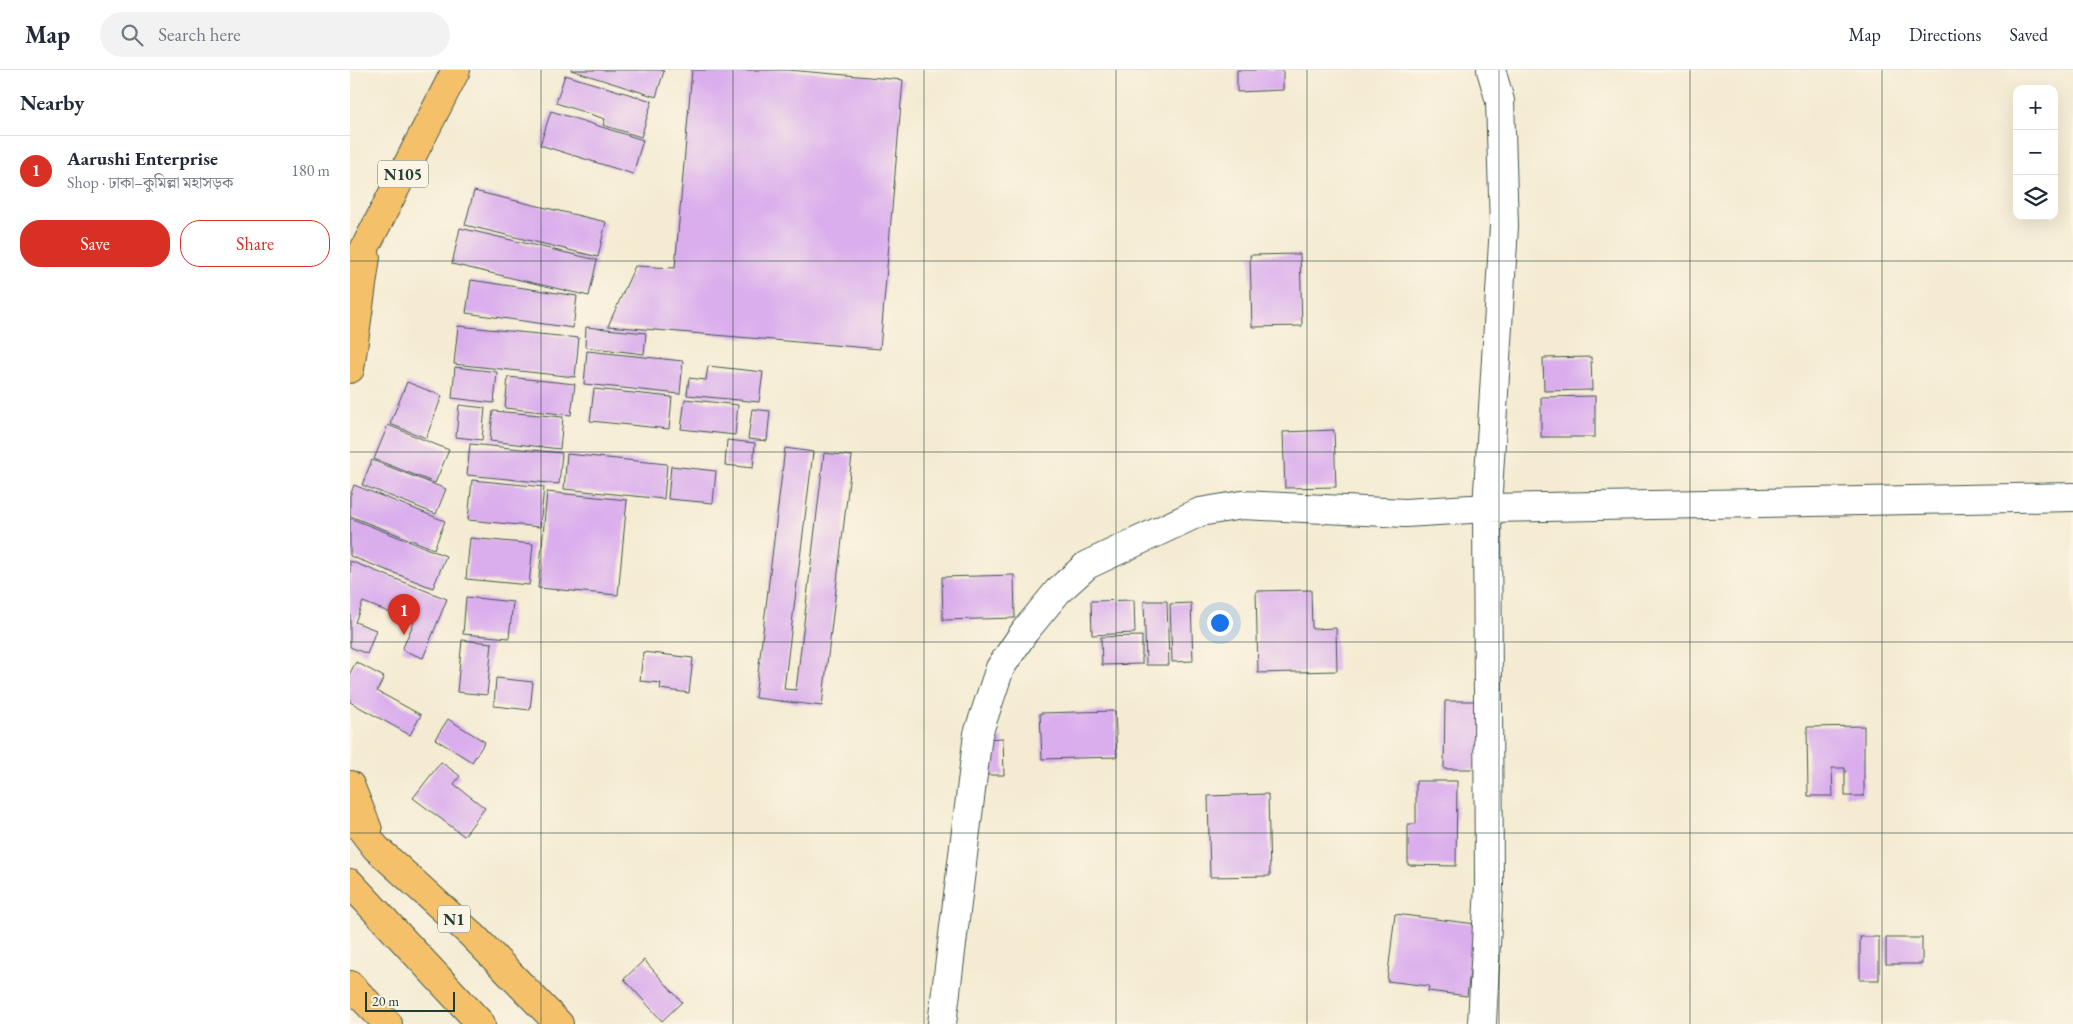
<!DOCTYPE html>
<meta charset="utf-8">
<style>
body{margin:0;font-family:"EB Garamond","Noto Serif Bengali",serif;background:#f2f2f3;color:#1f2937}
.controls{position:absolute;right:15px;top:15px;display:grid;overflow:hidden;border-radius:10px;box-shadow:0 5px 20px #0002}
.controls button{width:45px;height:45px;display:grid;place-items:center;padding:0;border:0;border-bottom:1px solid #e0e1e3;background:#fff;color:#1f2937;font:25px sans-serif}
.scale{position:absolute;left:15px;bottom:12px;width:90px;box-sizing:border-box;padding-left:5px;border:2px solid #1f3d34;border-top:0;font-size:14px;line-height:18px;white-space:nowrap;color:#1f3d34;-webkit-text-stroke:4px #fcf5e5;paint-order:stroke}
.you{position:absolute;left:869px;top:552px;width:18px;height:18px;margin:-12px;border:4px solid #fff;border-radius:50%;background:#1a73e8;box-shadow:0 0 0 8px #1a73e833}
.badge{display:grid;place-items:center;width:32px;height:32px;border-radius:50%;background:#d93025;color:#fff;font-size:16px;font-weight:700}
.pin{position:absolute;translate:-50% -41px;filter:drop-shadow(0 1px 2px #0008)}
.pin::after{content:'';position:absolute;top:26px;width:18px;height:15px;background:inherit;clip-path:polygon(0 0,100% 0,50% 100%)}
.list{margin:0;padding:0;list-style:none}
h2{display:flex;justify-content:space-between;align-items:center;height:65px;margin:0;padding:0 20px;font-size:21px}
h2 small{font-size:16px;font-weight:400;color:#747a83}
.list li{display:grid;grid-template-columns:32px 1fr auto;gap:15px;align-items:center;box-sizing:border-box;height:70px;padding:0 20px;border-top:1px solid #e0e1e3}
.list b{display:block;font-size:19px;white-space:nowrap}
.list p{margin:0;font-size:16px;white-space:nowrap;color:#747a83}
.list em{font-size:16px;font-style:normal;color:#747a83}
.actions{display:flex;gap:10px;padding:15px 20px}
.actions a{flex:1;padding:11px 0;border:1px solid #d93025;border-radius:20px;text-align:center;font-size:18px;color:#d93025}
.actions .main{background:#d93025;color:#fff}
.icon{flex:none;width:28px;height:28px;fill:none;stroke:currentColor;stroke-width:2;stroke-linecap:round;stroke-linejoin:round}
.map{position:relative;flex:none;width:1723px;height:954px;overflow:hidden}
header{display:flex;align-items:center;gap:30px;box-sizing:border-box;height:70px;padding:0 25px;background:#fff;border-bottom:1px solid #e0e1e3}
header strong{font-size:24px}
nav{display:flex;gap:28px;margin-inline-start:auto;font-size:18px}
.search{width:350px;height:45px;background:#f2f2f3;display:flex;align-items:center;gap:12px;box-sizing:border-box;padding:0 18px;border-radius:28px;color:#747a83;font-size:19px}
main{display:flex}
aside{flex:1;background:#fff}
.map>svg:first-child{display:block}
</style>
<header>
<strong>Map</strong>
<div class="search"><svg class="icon" aria-label="search" viewBox="0 0 24 24"><circle cx="10" cy="10" r="6"/><path d="M15 15l6 6"/></svg>Search here</div>
<nav><a>Map</a><a>Directions</a><a>Saved</a></nav>
</header>
<main>
<aside>
<h2>Nearby<small></small></h2>
<ul class="list">
<li><span class="badge">1</span><div><b>Aarushi Enterprise</b><p>Shop · ঢাকা–কুমিল্লা মহাসড়ক</p></div><em>180 m</em></li>
</ul>
<div class="actions"><a class="main">Save</a><a>Share</a></div>
</aside>
<div class="map">
<svg width="1723" height="954" viewBox="0 0 1723 954">
<rect width="100%" height="100%" fill="#fcf5e5"/>
<filter id="ink" filterUnits="userSpaceOnUse"><feTurbulence type="fractalNoise" baseFrequency=".02" numOctaves="2"/><feDisplacementMap in="SourceGraphic" scale="10" xChannelSelector="R" yChannelSelector="G"/><feConvolveMatrix kernelMatrix="1 2 1 2 8 2 1 2 1" color-interpolation-filters="sRGB"/></filter>
<filter id="wash" filterUnits="userSpaceOnUse"><feTurbulence type="fractalNoise" baseFrequency=".0096" numOctaves="4" result="noise"/><feDisplacementMap in="SourceGraphic" scale="20" xChannelSelector="R" yChannelSelector="G"/><feGaussianBlur stdDeviation="1.12" result="paint"/><feColorMatrix in="noise" values="0 0 0 0 0 0 0 0 0 0 0 0 0 0 0 0 0 1.4 0 .05"/><feComposite in="paint" operator="in"/></filter>
<g filter="url(#wash)">
<rect width="100%" height="100%" fill="#f4ebd2"/>
<g id="blocks">
<g fill="#daaeed">
<path d="M221,0H311L314,1L306,27Z"/>
<path d="M342,0H438L553,10L530,279L258,256L285,196L325,198Z"/>
<path d="M887,0H933V20L887,22Z"/>
<path d="M215,5L302,31L291,67L253,55L255,49L206,33Z"/>
<path d="M201,41L293,70L283,104L190,75Z"/>
<path d="M124,121L256,152L248,187L115,155Z"/>
<path d="M110,158L247,190L239,226L102,194Z"/>
<path d="M950,184L952,256L902,257L900,185Z"/>
<path d="M121,210L227,226L223,258L116,243Z"/>
<path d="M108,256L229,268L225,307L104,294Z"/>
<path d="M236,257L296,263L294,284L235,277Z"/>
<path d="M237,281L333,291L330,324L234,314Z"/>
<path d="M1241,287L1242,320L1194,321L1193,288Z"/>
<path d="M358,296L413,302L409,332L337,325L339,308L356,310Z"/>
<path d="M105,297L147,302L144,333L102,328Z"/>
<path d="M158,307L225,314L221,345L155,338Z"/>
<path d="M57,312L92,326L76,368L40,354Z"/>
<path d="M244,319L322,327L319,359L240,351Z"/>
<path d="M1245,326V367H1191V327Z"/>
<path d="M335,329L388,335L385,365L331,359Z"/>
<path d="M109,335L135,338L132,370L106,367Z"/>
<path d="M402,339L420,341L417,371L398,369Z"/>
<path d="M143,341L213,347L210,379L140,371Z"/>
<path d="M38,355L99,380L85,413L24,389Z"/>
<path d="M984,360L986,417L935,418L933,362Z"/>
<path d="M377,370L405,373L403,398L375,395Z"/>
<path d="M120,374L212,383L209,414L117,405Z"/>
<path d="M435,378L463,382L434,619L446,620L474,383L502,386L472,636L405,628Z"/>
<path d="M217,384L317,394L314,429L214,419Z"/>
<path d="M22,390L96,419L86,444L12,415Z"/>
<path d="M321,396L366,401L363,433L318,429Z"/>
<path d="M122,410L194,417L190,457L118,450Z"/>
<path d="M4,415L95,451L84,479L0,446V426Z"/>
<path d="M197,422L277,430L268,525L188,518Z"/>
<path d="M0,448L96,486L83,518L0,486Z"/>
<path d="M120,468L183,474L179,515L116,509Z"/>
<path d="M0,491L97,529L73,588L52,580L64,552L13,532L5,552L26,560L17,584L0,577Z"/>
<path d="M664,505L665,548L593,550L592,507Z"/>
<path d="M961,520L962,559L986,558L987,601L908,603L906,521Z"/>
<path d="M116,527L163,532L159,568L113,564Z"/>
<path d="M784,530L785,563L742,565L741,531Z"/>
<path d="M794,531H817L819,595H796Z"/>
<path d="M841,533L843,591L822,592L820,534Z"/>
<path d="M792,566V594L752,595L751,567Z"/>
<path d="M112,570L142,573L137,625L107,622Z"/>
<path d="M293,582L343,588L339,623L310,619L311,613L290,611Z"/>
<path d="M6,592L34,607L27,621L71,645L60,665L0,632V603Z"/>
<path d="M146,608L183,612L180,640L144,636Z"/>
<path d="M1095,631H1135L1134,699H1094Z"/>
<path d="M765,641L767,687L692,689L690,643Z"/>
<path d="M98,649L135,672L122,692L85,669Z"/>
<path d="M1514,656V726H1495V698H1482L1483,726H1458L1457,657Z"/>
<path d="M653,668L654,705H633V669Z"/>
<path d="M91,692L110,706L104,714L135,738L114,766L63,728Z"/>
<path d="M1066,711H1107L1106,796L1058,795V754H1066Z"/>
<path d="M918,724L920,806L860,807L858,726Z"/>
<path d="M1045,844L1126,854L1117,926L1078,921L1079,916L1037,911Z"/>
<rect x="1510" y="867" width="19" height="43"/>
<rect x="1536" y="868" width="36" height="26"/>
<path d="M294,890L332,932L312,951L274,909Z"/>
</g>
</g>
</g>
<g filter="url(#ink)">
<use href="#blocks" fill-opacity="0" stroke="#3f574c" stroke-width="1"/>
<g fill="none" stroke-linecap="round" stroke-linejoin="round">
<g stroke="#3f574c" stroke-width="30">
<g id="minor">
<path d="M592,954L628,664L650,598L675,561L708,521L737,495L850,442L892,435L1055,443L1137,438L1154,156L1150,31L1141,0"/>
<path d="M1132,954L1139,815L1137,438L1723,427"/>
</g>
</g>
<g stroke="#3f574c" stroke-width="30">
<g id="highway">
<path d="M0,207L106,0"/>
<path d="M0,299L16,187"/>
<path d="M0,715L18,760"/>
<path d="M0,744L26,778L122,865L209,954"/>
<path d="M0,813L131,954"/>
<path d="M0,915L38,954"/>
</g>
</g>
<use href="#minor" stroke="#fff" stroke-width="28"/>
<use href="#highway" stroke="#f4c16a" stroke-width="28"/>
</g>
</g>
<path fill="none" stroke="#1f3d34" stroke-width="1" stroke-opacity="0.55" d="M191,0V954M383,0V954M574,0V954M766,0V954M957,0V954M1149,0V954M1340,0V954M1532,0V954M0,191H1723M0,382H1723M0,572H1723M0,763H1723"/>
<g text-anchor="middle" stroke-width="4" stroke-linejoin="round" paint-order="stroke">
<g fill="#fcf5e5" stroke="#617469" stroke-width="1">
<rect x="28" y="90.5" width="50" height="27" rx="4"/>
<rect x="88" y="835.5" width="32" height="27" rx="4"/>
</g>
<g font-size="16" font-weight="bold" fill="#1f3d34">
<text x="53" y="110">N105</text>
<text x="104" y="855">N1</text>
</g>
</g>
</svg>
<div class="controls">
<button>+</button>
<button>−</button>
<button><svg class="icon" aria-label="layers" viewBox="0 0 24 24"><path d="M12 4l9 5-9 5-9-5zM3 14l9 5 9-5"/></svg></button>
</div>
<div class="scale">20 m</div>
<div class="you"></div>
<div class="pin badge" style="left:54px;top:565px">1</div>
</div>
</main>
